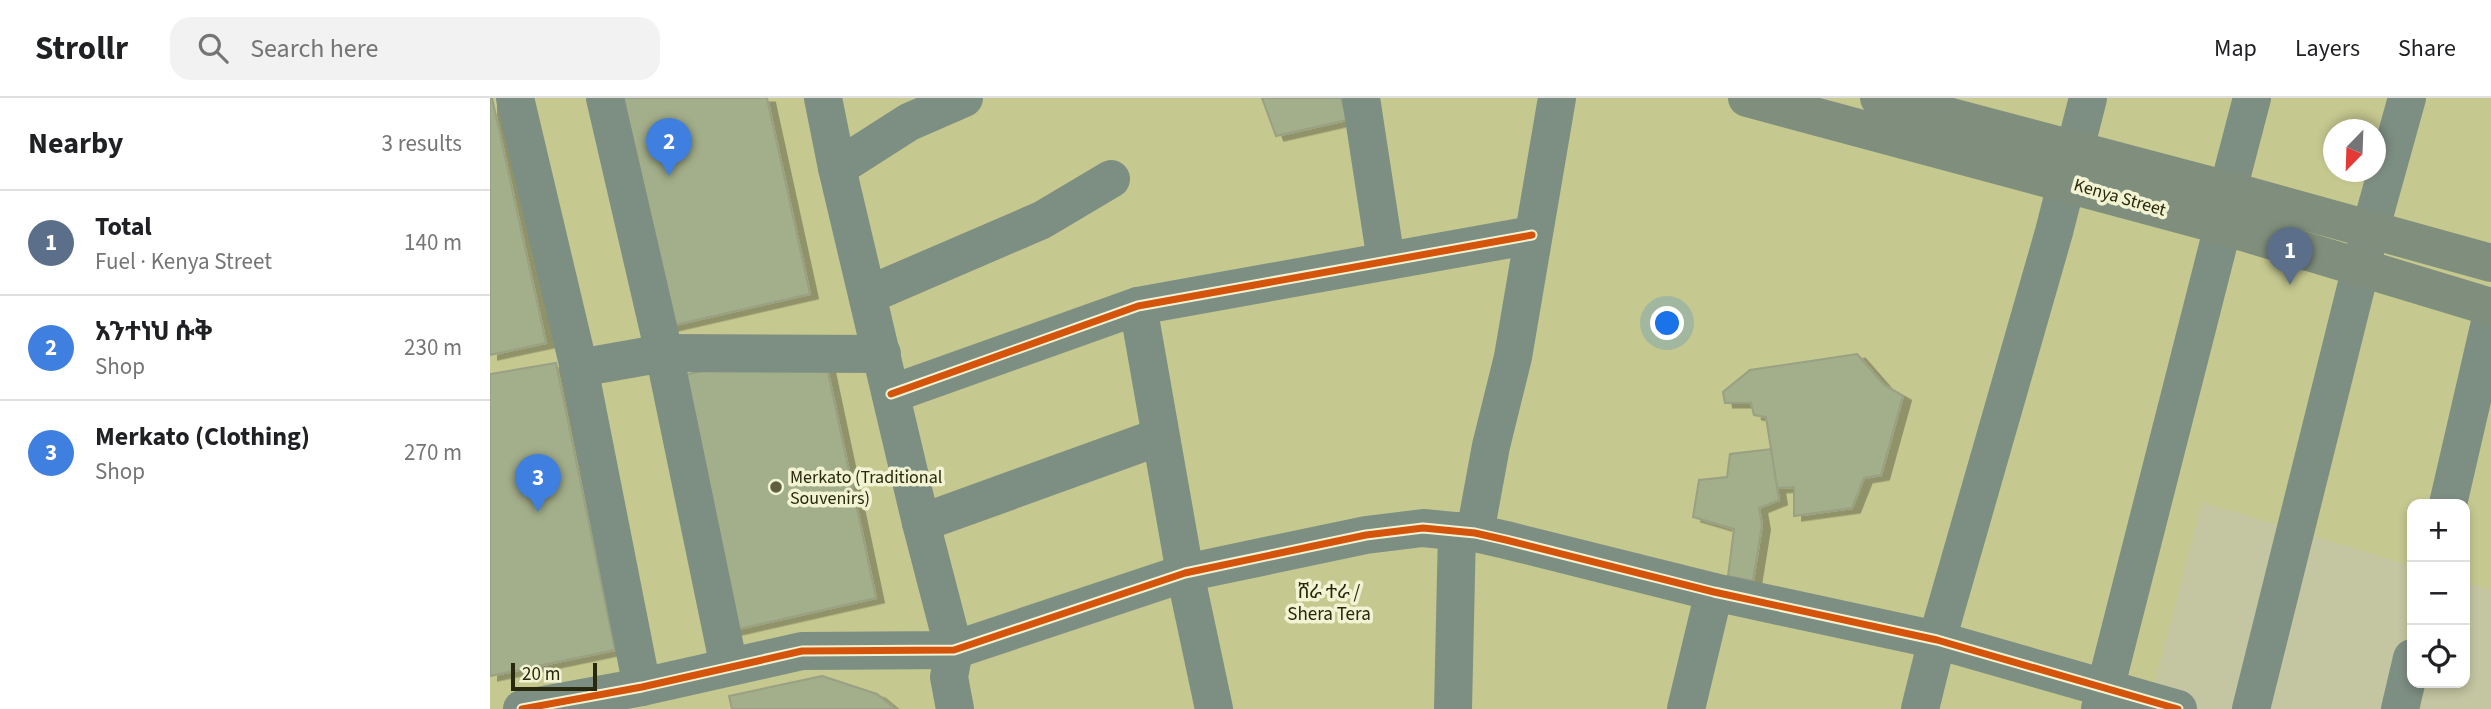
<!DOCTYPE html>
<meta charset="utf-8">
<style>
body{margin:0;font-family:"Source Sans 3","Noto Sans Ethiopic",sans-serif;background:#f2f2f2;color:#202124}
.controls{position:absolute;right:21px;bottom:21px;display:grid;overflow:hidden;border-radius:14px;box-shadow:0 4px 10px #0003}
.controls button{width:63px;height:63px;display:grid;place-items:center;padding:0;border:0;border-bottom:2px solid #e0e0e0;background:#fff;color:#202124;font:35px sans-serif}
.compass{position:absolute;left:1833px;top:21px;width:63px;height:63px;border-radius:50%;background:#fff;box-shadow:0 4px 10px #0003;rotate:203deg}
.scale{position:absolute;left:21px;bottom:18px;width:86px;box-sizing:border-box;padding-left:7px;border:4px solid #27280d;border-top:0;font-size:19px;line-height:24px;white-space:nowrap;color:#27280d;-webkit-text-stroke:5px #f1f3d3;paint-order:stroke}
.you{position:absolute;left:1178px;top:226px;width:24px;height:24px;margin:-18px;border:5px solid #fff;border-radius:50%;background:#1a73e8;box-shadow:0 0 0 10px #1a73e833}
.badge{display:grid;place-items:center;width:46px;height:46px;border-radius:50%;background:#d93025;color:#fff;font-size:23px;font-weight:700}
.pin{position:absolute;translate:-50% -58px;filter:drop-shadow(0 2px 4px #0008)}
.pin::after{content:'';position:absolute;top:37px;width:24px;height:21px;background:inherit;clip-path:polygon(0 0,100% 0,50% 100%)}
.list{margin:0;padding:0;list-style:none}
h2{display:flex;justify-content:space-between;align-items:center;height:91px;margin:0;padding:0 28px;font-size:30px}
h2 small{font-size:23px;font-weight:400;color:#757577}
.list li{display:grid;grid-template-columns:46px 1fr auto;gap:21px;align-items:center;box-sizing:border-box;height:105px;padding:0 28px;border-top:2px solid #e0e0e0}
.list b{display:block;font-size:26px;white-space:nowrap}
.list p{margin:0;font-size:23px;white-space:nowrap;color:#757577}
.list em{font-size:23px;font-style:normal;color:#757577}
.icon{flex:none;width:38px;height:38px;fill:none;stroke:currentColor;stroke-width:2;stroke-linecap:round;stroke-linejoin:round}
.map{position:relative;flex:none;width:2001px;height:611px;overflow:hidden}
header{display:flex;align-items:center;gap:42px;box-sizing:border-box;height:98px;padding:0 35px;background:#fff;border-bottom:2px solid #e0e0e0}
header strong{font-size:33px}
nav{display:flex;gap:38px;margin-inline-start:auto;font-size:24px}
.search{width:490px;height:63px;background:#f2f2f2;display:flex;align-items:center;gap:18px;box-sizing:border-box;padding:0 24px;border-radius:21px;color:#757577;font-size:26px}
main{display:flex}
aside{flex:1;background:#fff}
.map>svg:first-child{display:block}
</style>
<header>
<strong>Strollr</strong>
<div class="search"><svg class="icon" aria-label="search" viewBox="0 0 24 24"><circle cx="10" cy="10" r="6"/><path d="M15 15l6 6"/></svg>Search here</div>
<nav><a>Map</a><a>Layers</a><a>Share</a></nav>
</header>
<main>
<aside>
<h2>Nearby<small>3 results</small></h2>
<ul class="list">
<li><span class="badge" style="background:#5c6f8a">1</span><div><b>Total</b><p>Fuel · Kenya Street</p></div><em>140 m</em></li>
<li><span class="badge" style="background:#3f7fe0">2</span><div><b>አንተነህ ሱቅ</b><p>Shop</p></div><em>230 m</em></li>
<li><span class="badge" style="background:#3f7fe0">3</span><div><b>Merkato (Clothing)</b><p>Shop</p></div><em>270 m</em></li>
</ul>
</aside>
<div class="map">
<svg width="2001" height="611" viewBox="0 0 2001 611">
<defs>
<filter id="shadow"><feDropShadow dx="8" dy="4.5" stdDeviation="0" flood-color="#0004"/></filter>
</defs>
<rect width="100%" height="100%" fill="#c4c6a2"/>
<path fill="#c5c88f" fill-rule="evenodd" d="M0,0H1325L1478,41L1334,0H2001V492L1975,484V406H1922V468L1712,404L1658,611H0ZM1843,32H1885V74H1843Z"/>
<g fill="#a3ae8a" stroke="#99a084" stroke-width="2" filter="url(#shadow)">
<path d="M0,0H2L56,245L0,257Z"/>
<path d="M125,0H277L320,196L176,229Z"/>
<path d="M772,0H851L857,22L786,38Z"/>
<path d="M332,246L386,500L240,533L186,279Z"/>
<path d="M1367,256L1394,287L1413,298L1391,377L1374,380L1362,410L1304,418V389L1287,390L1276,319L1264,317L1261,305H1235L1233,294L1260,272Z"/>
<path d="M66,265L125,552L0,578V276Z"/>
<path d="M1281,351L1289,402L1269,410L1272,427L1263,483L1238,478L1244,431L1203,419L1209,382L1237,379L1240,356Z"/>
<path d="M332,578L387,596L405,611H242L239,598Z"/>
</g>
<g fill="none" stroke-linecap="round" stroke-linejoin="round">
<g stroke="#7d8e83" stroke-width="38">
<path d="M25,0L89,270L152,589"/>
<path d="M115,0L174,255L239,569"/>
<path d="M333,0L347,70L431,425L464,552L459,579L465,611"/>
<path d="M871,0L896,163"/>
<path d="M347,70L419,24L474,0"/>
<path d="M1738,92L1762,0"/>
<path d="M378,197L552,122L621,81"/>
<path d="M648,208L695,475L724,611"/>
<path d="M89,270L174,255L392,256"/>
<path d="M401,296L648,208L1042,137"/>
<path d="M1958,406L2001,220"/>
<path d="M431,425L669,339"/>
<path d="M985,435L1001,348L1023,259L1067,0"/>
<path d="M32,611L152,589L312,553L464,552L695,475L876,437L933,430L985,435L1016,442L1224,494L1447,542L1688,611"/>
<path d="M963,611L967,433"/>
<path d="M1196,611L1224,494"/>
<path d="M1430,611L1447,542L1564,134L1598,0"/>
<path d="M1610,611L1733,128"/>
<path d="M1761,611L1880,133L1917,0"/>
<path d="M1910,611L1922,560"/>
</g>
<g stroke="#808f7d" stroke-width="38">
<path d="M1257,0L1733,128L2001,209"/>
<path d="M1389,0L1738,92L2001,165"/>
</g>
<g stroke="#f1f3d3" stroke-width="11">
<g id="cycleway">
<path d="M401,296L648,208L1042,137"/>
<path d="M32,611L152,589L312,553L464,552L695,475L876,437L933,430L985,435L1016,442L1224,494L1447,542L1688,611"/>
</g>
</g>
<use href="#cycleway" stroke="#d5540c" stroke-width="7"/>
</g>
<circle fill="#5e5f41" stroke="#f1f3d3" stroke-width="2.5" cx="286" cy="389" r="7"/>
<g text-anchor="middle" stroke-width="7" stroke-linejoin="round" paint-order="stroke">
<g font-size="18" fill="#27280d" stroke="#f1f3d3">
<text transform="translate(1630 99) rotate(16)" y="6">Kenya Street</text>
</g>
<g font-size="18" fill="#27280d" stroke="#f1f3d3" text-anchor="start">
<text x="300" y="385">Merkato (Traditional<tspan x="300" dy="21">Souvenirs)</tspan></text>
</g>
<g font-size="19" fill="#27280d" stroke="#f1f3d3">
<text x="839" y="500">ሸራ ተራ /<tspan x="839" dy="22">Shera Tera</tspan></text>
</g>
</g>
</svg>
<div class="controls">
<button>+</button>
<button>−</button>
<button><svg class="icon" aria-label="locate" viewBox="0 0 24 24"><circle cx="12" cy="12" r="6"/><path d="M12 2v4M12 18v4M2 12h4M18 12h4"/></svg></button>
</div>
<svg class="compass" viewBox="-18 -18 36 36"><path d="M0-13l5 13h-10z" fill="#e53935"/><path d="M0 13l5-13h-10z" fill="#757577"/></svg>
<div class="scale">20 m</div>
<div class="you"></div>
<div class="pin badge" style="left:1800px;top:187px;background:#5c6f8a">1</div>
<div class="pin badge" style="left:179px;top:78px;background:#3f7fe0">2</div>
<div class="pin badge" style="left:48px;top:414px;background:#3f7fe0">3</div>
</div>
</main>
